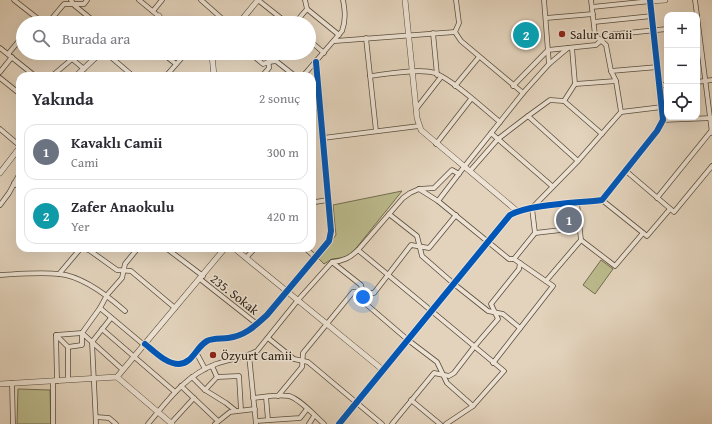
<!DOCTYPE html>
<html lang="tr">
<meta charset="utf-8">
<style>
body{margin:0;font-family:"Gentium Book Plus",serif;background:#f7f7f7;color:#2b2b33}
.controls{position:absolute;right:12px;top:12px;display:grid;overflow:hidden;border-radius:8px;box-shadow:0 4px 16px #0002}
.controls button{width:36px;height:36px;display:grid;place-items:center;padding:0;border:0;border-bottom:1px solid #e1e1e2;background:#fff;color:#2b2b33;font:20px sans-serif}
.you{position:absolute;left:363px;top:297px;width:14px;height:14px;margin:-10px;border:3px solid #fff;border-radius:50%;background:#1a73e8;box-shadow:0 0 0 6px #1a73e833}
.badge{display:grid;place-items:center;width:26px;height:26px;border-radius:50%;background:#db2777;color:#fff;font-size:13px;font-weight:700}
.pin{position:absolute;translate:-50% -50%;border:2px solid #fff;box-shadow:0 1px 4px #0006}
.list{margin:0;padding:0;list-style:none}
h2{display:flex;justify-content:space-between;align-items:center;height:52px;margin:0;padding:0 16px;font-size:17px}
h2 small{font-size:13px;font-weight:400;color:#7c7c81}
.list li{display:grid;grid-template-columns:26px 1fr auto;gap:12px;align-items:center;box-sizing:border-box;height:56px;margin:0 8px 8px;padding:0 8px;border:1px solid #e1e1e2;border-radius:12px}
.list b{display:block;font-size:15px;white-space:nowrap}
.list p{margin:0;font-size:13px;white-space:nowrap;color:#7c7c81}
.list em{font-size:13px;font-style:normal;color:#7c7c81}
.icon{flex:none;width:22px;height:22px;fill:none;stroke:currentColor;stroke-width:2;stroke-linecap:round;stroke-linejoin:round}
.map{position:relative;flex:none;width:712px;height:424px;overflow:hidden}
.search{position:absolute;background:#fff;box-shadow:0 4px 16px #0002;left:16px;top:16px;width:300px;height:44px;display:flex;align-items:center;gap:10px;box-sizing:border-box;padding:0 14px;border-radius:22px;color:#7c7c81;font-size:15px}
.panel{position:absolute;background:#fff;box-shadow:0 4px 16px #0002;left:16px;top:72px;width:300px;height:180px;border-radius:12px}
.map>svg:first-child{display:block}
</style>
<div class="map">
<svg width="712" height="424" viewBox="0 0 712 424">
<rect width="100%" height="100%" fill="#e3d3bc"/>
<filter id="stains"><feTurbulence type="fractalNoise" baseFrequency=".005" numOctaves="4"/><feColorMatrix values="0 0 0 0 .2 0 0 0 0 .09 0 0 0 0 .02 0 0 0 .5 -.17"/></filter>
<radialGradient id="worn" r=".72"><stop offset=".6" stop-color="#630" stop-opacity="0"/><stop offset="1" stop-color="#630" stop-opacity=".3"/></radialGradient>
<g fill="#bbba8c" stroke="#736e50">
<path d="M402,191L349,257L332,259L324,264L318,258L336,235L333,205Z"/>
<path d="M601,260L613,269L595,294L583,285Z"/>
<path d="M18,389L50,390L51,424H17Z"/>
</g>
<g fill="none" stroke-linecap="round" stroke-linejoin="round">
<g stroke="#594e3d" stroke-width="5.5">
<g id="minor">
<path d="M14,0L37,18L38,23"/>
<path d="M71,0L74,5L96,23"/>
<path d="M139,0L167,23"/>
<path d="M201,0L227,23"/>
<path d="M258,0L287,23"/>
<path d="M544,0L549,64"/>
<path d="M591,0L595,35L606,45L611,71L616,81L621,112"/>
<path d="M695,0L697,15"/>
<path d="M592,7L651,1"/>
<path d="M307,9L339,35"/>
<path d="M153,11L162,0"/>
<path d="M697,16L712,133"/>
<path d="M546,18L593,14"/>
<path d="M594,22L652,16"/>
<path d="M48,23L64,4H84L87,0"/>
<path d="M295,23L307,9L305,0"/>
<path d="M455,32L461,41L523,93"/>
<path d="M455,32L459,23L456,0"/>
<path d="M433,33L437,75"/>
<path d="M366,38L376,131"/>
<path d="M309,40L324,53"/>
<path d="M335,41L455,32"/>
<path d="M0,48L35,76"/>
<path d="M65,53L84,69"/>
<path d="M106,53L133,76"/>
<path d="M162,53L176,64"/>
<path d="M250,53L263,64L269,62L276,61L295,76"/>
<path d="M8,54L23,36"/>
<path d="M611,71L658,67"/>
<path d="M0,72L12,57"/>
<path d="M52,76L72,59"/>
<path d="M166,76L186,53"/>
<path d="M262,76L269,68L268,55L270,53"/>
<path d="M303,76L342,31C346,20 345,11 343,0"/>
<path d="M370,76C386,74 420,68 435,73C453,80 484,109 500,122"/>
<path d="M0,78L20,94"/>
<path d="M697,82L712,80"/>
<path d="M575,84L616,81"/>
<path d="M660,85H667"/>
<path d="M455,86L479,57"/>
<path d="M513,86L548,50L596,45L607,35L667,29"/>
<path d="M564,101L602,134"/>
<path d="M312,104L320,110"/>
<path d="M416,109L441,77"/>
<path d="M528,116L578,161"/>
<path d="M663,120L712,118"/>
<path d="M0,129L20,146"/>
<path d="M491,133L552,186"/>
<path d="M323,138L419,126"/>
<path d="M436,144L471,99"/>
<path d="M470,171L498,139L528,116L550,100L564,101L575,84L572,48"/>
<path d="M626,171L674,212L712,166"/>
<path d="M14,183L20,188"/>
<path d="M419,189L438,201L509,259H514L553,286L493,363"/>
<path d="M657,198L712,130"/>
<path d="M602,200L647,236L670,209"/>
<path d="M438,201L464,167L523,93L549,64L568,48"/>
<path d="M577,203L581,240L615,266L643,233"/>
<path d="M0,205L9,193L20,173"/>
<path d="M312,206L315,202L328,200"/>
<path d="M389,214L417,236L422,256L454,284L488,311L503,314L520,328"/>
<path d="M535,233L561,230"/>
<path d="M166,248L203,276"/>
<path d="M305,248L315,257"/>
<path d="M358,250L504,371L473,406L446,424"/>
<path d="M246,258L255,248"/>
<path d="M514,259L535,233L532,208L578,161L621,112L662,107"/>
<path d="M332,262L361,285L366,304L408,340L437,362L447,383L473,406"/>
<path d="M59,274L81,248L89,250L117,270L131,271L175,308"/>
<path d="M0,275C19,274 40,272 59,274C82,276 108,296 125,311"/>
<path d="M200,279L257,324"/>
<path d="M546,281L581,240"/>
<path d="M100,308L144,345"/>
<path d="M102,329L175,392"/>
<path d="M82,333L123,370"/>
<path d="M56,335L68,347V380"/>
<path d="M268,338L294,359L308,362L382,424"/>
<path d="M145,344C154,351 166,364 179,364C193,363 196,347 207,341C213,338 222,339 228,338C245,336 255,326 267,315L329,241L331,231L316,62"/>
<path d="M68,347L82,345V333"/>
<path d="M196,352L205,369"/>
<path d="M249,355L256,424"/>
<path d="M212,366L217,377"/>
<path d="M192,377L205,390L226,403L236,411"/>
<path d="M53,381V424"/>
<path d="M57,381L56,335L82,333L100,308L107,295L122,278L125,264L138,248"/>
<path d="M12,383L13,424"/>
<path d="M181,386L218,421"/>
<path d="M205,390L217,377L239,376L241,410"/>
<path d="M278,396L302,367L303,353L353,292L374,293L411,245L429,248L456,215"/>
<path d="M266,397L268,420"/>
<path d="M253,398C264,397 278,394 289,396C300,399 315,416 324,424"/>
<path d="M411,400L440,424"/>
<path d="M96,417L109,418L116,424"/>
<path d="M256,421L300,418L307,409"/>
<path d="M171,423L194,398"/>
<path d="M96,424L92,342L111,318"/>
<path d="M148,424C168,400 186,375 216,364C230,359 244,358 257,351L298,300L332,262C343,261 350,258 358,250L403,198L410,193L419,189L434,188L452,170L459,174"/>
<path d="M215,424L230,412L255,409"/>
<path d="M309,424L314,416"/>
<path d="M392,424L434,373L449,376L454,373L474,347L498,319L491,304L519,269L520,263"/>
</g>
</g>
<g stroke="#594e3d" stroke-width="6">
<g id="tertiary">
<path d="M405,0L417,118L421,130L517,211"/>
<path d="M651,1L665,0"/>
<path d="M149,23L159,16"/>
<path d="M239,23L258,0"/>
<path d="M214,53L212,55L214,76"/>
<path d="M76,76L95,58L103,53"/>
<path d="M0,173L20,147"/>
<path d="M234,248L383,370"/>
<path d="M117,377L172,424"/>
<path d="M0,384L117,377L225,248"/>
<path d="M339,424L510,215C529,204 579,203 602,200L657,131L663,120L650,0"/>
</g>
</g>
<use href="#minor" stroke="#ede2d3" stroke-width="4"/>
<use href="#tertiary" stroke="#ede2d3" stroke-width="5"/>
<g stroke="#ede2d3" stroke-width="8">
<g id="cycleway">
<path d="M145,344C154,351 166,364 179,364C193,363 196,347 207,341C213,338 222,339 228,338C245,336 255,326 267,315L329,241L331,231L316,62"/>
<path d="M339,424L510,215C529,204 579,203 602,200L657,131L663,120L650,0"/>
</g>
</g>
<use href="#cycleway" stroke="#0057b8" stroke-width="6"/>
</g>
<g fill="#8f2418" stroke="#ede2d3" stroke-width="1.5">
<circle cx="562" cy="34" r="4"/>
<circle cx="213" cy="355" r="4"/>
</g>
<g text-anchor="middle" stroke-width="3" stroke-linejoin="round" paint-order="stroke">
<g font-size="13" fill="#2b2113" stroke="#ede2d3" text-anchor="start">
<text x="570" y="39">Salur Camii</text>
<text x="221" y="360">Özyurt Camii</text>
</g>
<g font-size="13" fill="#2b2113" stroke="#ede2d3">
<text transform="translate(235 294) rotate(38)" y="5">235. Sokak</text>
</g>
</g>
<rect width="100%" height="100%" filter="url(#stains)"/>
<rect width="100%" height="100%" fill="url(#worn)"/>
</svg>
<div class="controls">
<button>+</button>
<button>−</button>
<button><svg class="icon" aria-label="locate" viewBox="0 0 24 24"><circle cx="12" cy="12" r="6"/><path d="M12 2v4M12 18v4M2 12h4M18 12h4"/></svg></button>
</div>
<div class="you"></div>
<div class="pin badge" style="left:569px;top:220px;background:#6b7280">1</div>
<div class="pin badge" style="left:526px;top:35px;background:#0f9aa8">2</div>
<div class="search"><svg class="icon" aria-label="search" viewBox="0 0 24 24"><circle cx="10" cy="10" r="6"/><path d="M15 15l6 6"/></svg>Burada ara</div>
<section class="panel">
<h2>Yakında<small>2 sonuç</small></h2>
<ul class="list">
<li><span class="badge" style="background:#6b7280">1</span><div><b>Kavaklı Camii</b><p>Cami</p></div><em>300 m</em></li>
<li><span class="badge" style="background:#0f9aa8">2</span><div><b>Zafer Anaokulu</b><p>Yer</p></div><em>420 m</em></li>
</ul>
</section>
</div>
